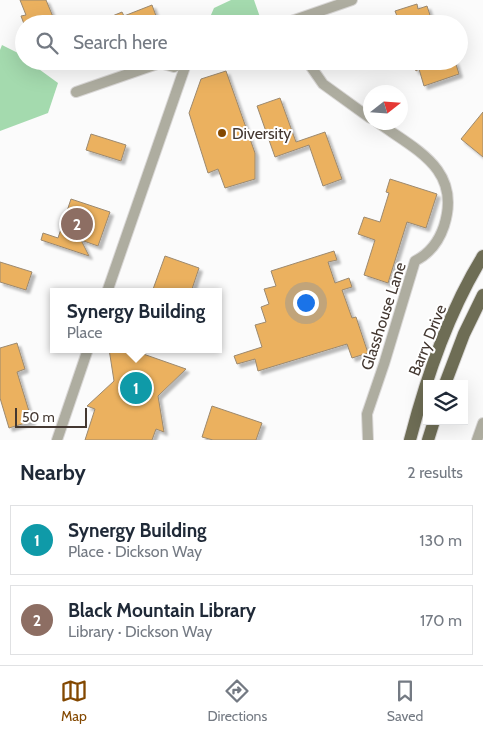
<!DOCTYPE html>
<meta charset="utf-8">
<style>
body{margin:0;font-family:Cabin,sans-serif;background:#f2f2f3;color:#1f2937}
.controls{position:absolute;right:15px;bottom:15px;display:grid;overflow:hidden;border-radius:0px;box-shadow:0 5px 20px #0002}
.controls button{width:45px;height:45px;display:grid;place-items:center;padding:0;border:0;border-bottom:1px solid #e0e1e3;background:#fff;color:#1f2937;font:25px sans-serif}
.compass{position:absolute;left:363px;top:85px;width:45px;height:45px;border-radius:50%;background:#fff;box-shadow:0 5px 20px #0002;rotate:73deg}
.scale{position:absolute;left:15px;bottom:12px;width:72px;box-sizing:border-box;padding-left:5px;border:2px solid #443831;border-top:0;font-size:14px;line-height:18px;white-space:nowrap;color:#443831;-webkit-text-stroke:4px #fff;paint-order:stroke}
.you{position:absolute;left:305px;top:302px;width:18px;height:18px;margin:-12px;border:4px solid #fff;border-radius:50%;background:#1a73e8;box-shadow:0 0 0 8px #1a73e833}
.badge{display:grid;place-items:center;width:32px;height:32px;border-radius:50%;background:#834801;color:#fff;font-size:16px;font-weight:700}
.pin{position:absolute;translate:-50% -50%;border:2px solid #fff;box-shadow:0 1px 5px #0006}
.popup{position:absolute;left:50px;top:288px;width:172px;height:65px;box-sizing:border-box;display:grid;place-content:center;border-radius:0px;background:#fff;filter:drop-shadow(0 1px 4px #0005);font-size:16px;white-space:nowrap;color:#747a83}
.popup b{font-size:19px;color:#1f2937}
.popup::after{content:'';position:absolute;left:50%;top:100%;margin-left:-10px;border:10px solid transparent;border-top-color:#fff}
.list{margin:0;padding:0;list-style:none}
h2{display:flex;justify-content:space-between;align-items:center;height:65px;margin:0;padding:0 20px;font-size:21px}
h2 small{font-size:16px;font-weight:400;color:#747a83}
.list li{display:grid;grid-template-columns:32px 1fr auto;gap:15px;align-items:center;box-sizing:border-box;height:70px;margin:0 10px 10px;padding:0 10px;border:1px solid #e0e1e3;border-radius:0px}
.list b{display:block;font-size:19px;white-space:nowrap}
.list p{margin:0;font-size:16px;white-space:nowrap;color:#747a83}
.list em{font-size:16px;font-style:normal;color:#747a83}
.icon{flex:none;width:28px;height:28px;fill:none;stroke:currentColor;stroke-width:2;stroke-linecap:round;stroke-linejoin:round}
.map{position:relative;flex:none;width:483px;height:440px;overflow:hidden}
.search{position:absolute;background:#fff;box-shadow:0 5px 20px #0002;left:15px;right:15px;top:15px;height:55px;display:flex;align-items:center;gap:12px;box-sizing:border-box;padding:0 18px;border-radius:28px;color:#747a83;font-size:19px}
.sheet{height:225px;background:#fff}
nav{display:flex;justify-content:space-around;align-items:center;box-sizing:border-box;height:70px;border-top:1px solid #e0e1e3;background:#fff;font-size:14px;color:#747a83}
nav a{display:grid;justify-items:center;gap:2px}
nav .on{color:#834801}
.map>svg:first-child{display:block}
</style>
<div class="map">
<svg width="483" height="440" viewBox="0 0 483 440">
<defs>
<filter id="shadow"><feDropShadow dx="3.5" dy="3.5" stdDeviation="1" flood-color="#0004"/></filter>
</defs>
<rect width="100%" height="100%" fill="#fbfbfb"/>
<g fill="#a4daae">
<path d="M231,0H254L261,20L260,24H207L214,8Z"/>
<path d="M2,45L24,56V61H34L38,63L36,67L58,83L48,113L0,131V50Z"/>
</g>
<g fill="#ebb15e" stroke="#9c896f" filter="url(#shadow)">
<path d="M20,0H46L56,24H24L21,16L26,15Z"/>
<path d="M417,4L418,9L427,6L430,15L422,18L424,24H400L395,11Z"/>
<path d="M152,5L159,24H93L122,12L124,16Z"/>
<path d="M412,61H439L437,63L438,66L455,61L459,74L424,86L419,69L416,71Z"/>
<path d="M226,71L255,153V179L225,188L218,169L208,173L189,113L201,79Z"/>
<path d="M280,98L296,142L325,132L342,179L323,186L309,145L275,157L257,106Z"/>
<path d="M483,112V157L461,139Z"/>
<path d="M91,134L126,145L121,161L86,150Z"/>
<path d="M390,179L437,194L426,228L407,222L388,283L364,275L375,240L358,234L364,217L380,222L389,193L386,192Z"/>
<path d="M71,199L110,212L98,246L81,240L89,256L41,240L43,233L58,238Z"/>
<path d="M334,251L337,260L328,262L335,283L349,278L352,287L342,290L352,318L356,317L368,353L352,358L347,344L258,371L255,359L237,364L234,356L262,347L255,325L266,322L261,307L269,304L264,289L276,286L271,271Z"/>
<path d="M165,256L199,268L191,292H152Z"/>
<path d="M0,262L32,272L26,290L0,282Z"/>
<path d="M17,343L25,369L17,372L32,421L9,428L0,398V348Z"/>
<path d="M109,349H129L186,369L158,396L164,432L156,429L152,440H85L95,409L87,406L114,381Z"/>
<path d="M212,406L262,423L256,440H213L202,437Z"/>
</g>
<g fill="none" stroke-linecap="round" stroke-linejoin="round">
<g stroke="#dad8d7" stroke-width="12">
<g id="minor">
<path d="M283,24L352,0"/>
<path d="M307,61L323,84L370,118"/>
<path d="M76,92L160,63L174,67L186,61"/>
<path d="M107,292L187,61"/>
<path d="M57,440L88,349"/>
<path d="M368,440L367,414L384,364L415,261C429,254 439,241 444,226C462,169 416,150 377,122"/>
<path d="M477,440L483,423"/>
</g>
</g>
<g stroke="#dad8d7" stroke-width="14">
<g id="primary">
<path d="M445,384L464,334L483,295"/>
<path d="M410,440C426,378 449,311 483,256"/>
<path d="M428,440L434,421"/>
</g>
</g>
<use href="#minor" stroke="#aeada0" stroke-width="10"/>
<use href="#primary" stroke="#6e6d55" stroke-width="12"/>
</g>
<circle fill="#834801" stroke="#fff" stroke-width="2" cx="222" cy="133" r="5"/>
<g text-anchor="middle" stroke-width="4" stroke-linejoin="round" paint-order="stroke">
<g font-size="16" fill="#443831" stroke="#fff" text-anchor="start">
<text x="232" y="139">Diversity</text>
</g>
<g font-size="16" fill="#443831" stroke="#fff">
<text transform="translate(383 316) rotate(-72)" y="6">Glasshouse Lane</text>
<text transform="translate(427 340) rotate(-68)" y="6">Barry Drive</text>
</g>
</g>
</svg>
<div class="controls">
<button><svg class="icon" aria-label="layers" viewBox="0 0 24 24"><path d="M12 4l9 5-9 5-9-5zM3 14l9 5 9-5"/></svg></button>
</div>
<svg class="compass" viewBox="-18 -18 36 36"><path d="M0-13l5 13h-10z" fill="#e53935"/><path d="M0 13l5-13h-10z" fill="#747a83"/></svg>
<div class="scale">50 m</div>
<div class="you"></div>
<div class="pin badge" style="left:136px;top:388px;background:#0f9aa8">1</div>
<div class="popup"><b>Synergy Building</b>Place</div>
<div class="pin badge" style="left:77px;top:224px;background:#8d6e63">2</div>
<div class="search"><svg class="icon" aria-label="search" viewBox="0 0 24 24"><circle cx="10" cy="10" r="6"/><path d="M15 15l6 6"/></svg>Search here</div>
</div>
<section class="sheet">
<h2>Nearby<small>2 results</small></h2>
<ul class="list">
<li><span class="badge" style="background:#0f9aa8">1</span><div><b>Synergy Building</b><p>Place · Dickson Way</p></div><em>130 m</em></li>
<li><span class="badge" style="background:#8d6e63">2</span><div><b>Black Mountain Library</b><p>Library · Dickson Way</p></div><em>170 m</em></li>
</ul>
</section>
<nav>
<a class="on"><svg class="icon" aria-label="map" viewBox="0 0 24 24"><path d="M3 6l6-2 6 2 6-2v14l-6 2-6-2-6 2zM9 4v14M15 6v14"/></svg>Map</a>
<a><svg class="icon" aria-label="directions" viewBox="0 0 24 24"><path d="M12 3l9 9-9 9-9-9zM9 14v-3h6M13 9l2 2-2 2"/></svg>Directions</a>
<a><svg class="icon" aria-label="saved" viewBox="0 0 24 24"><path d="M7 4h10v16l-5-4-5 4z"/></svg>Saved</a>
</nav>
